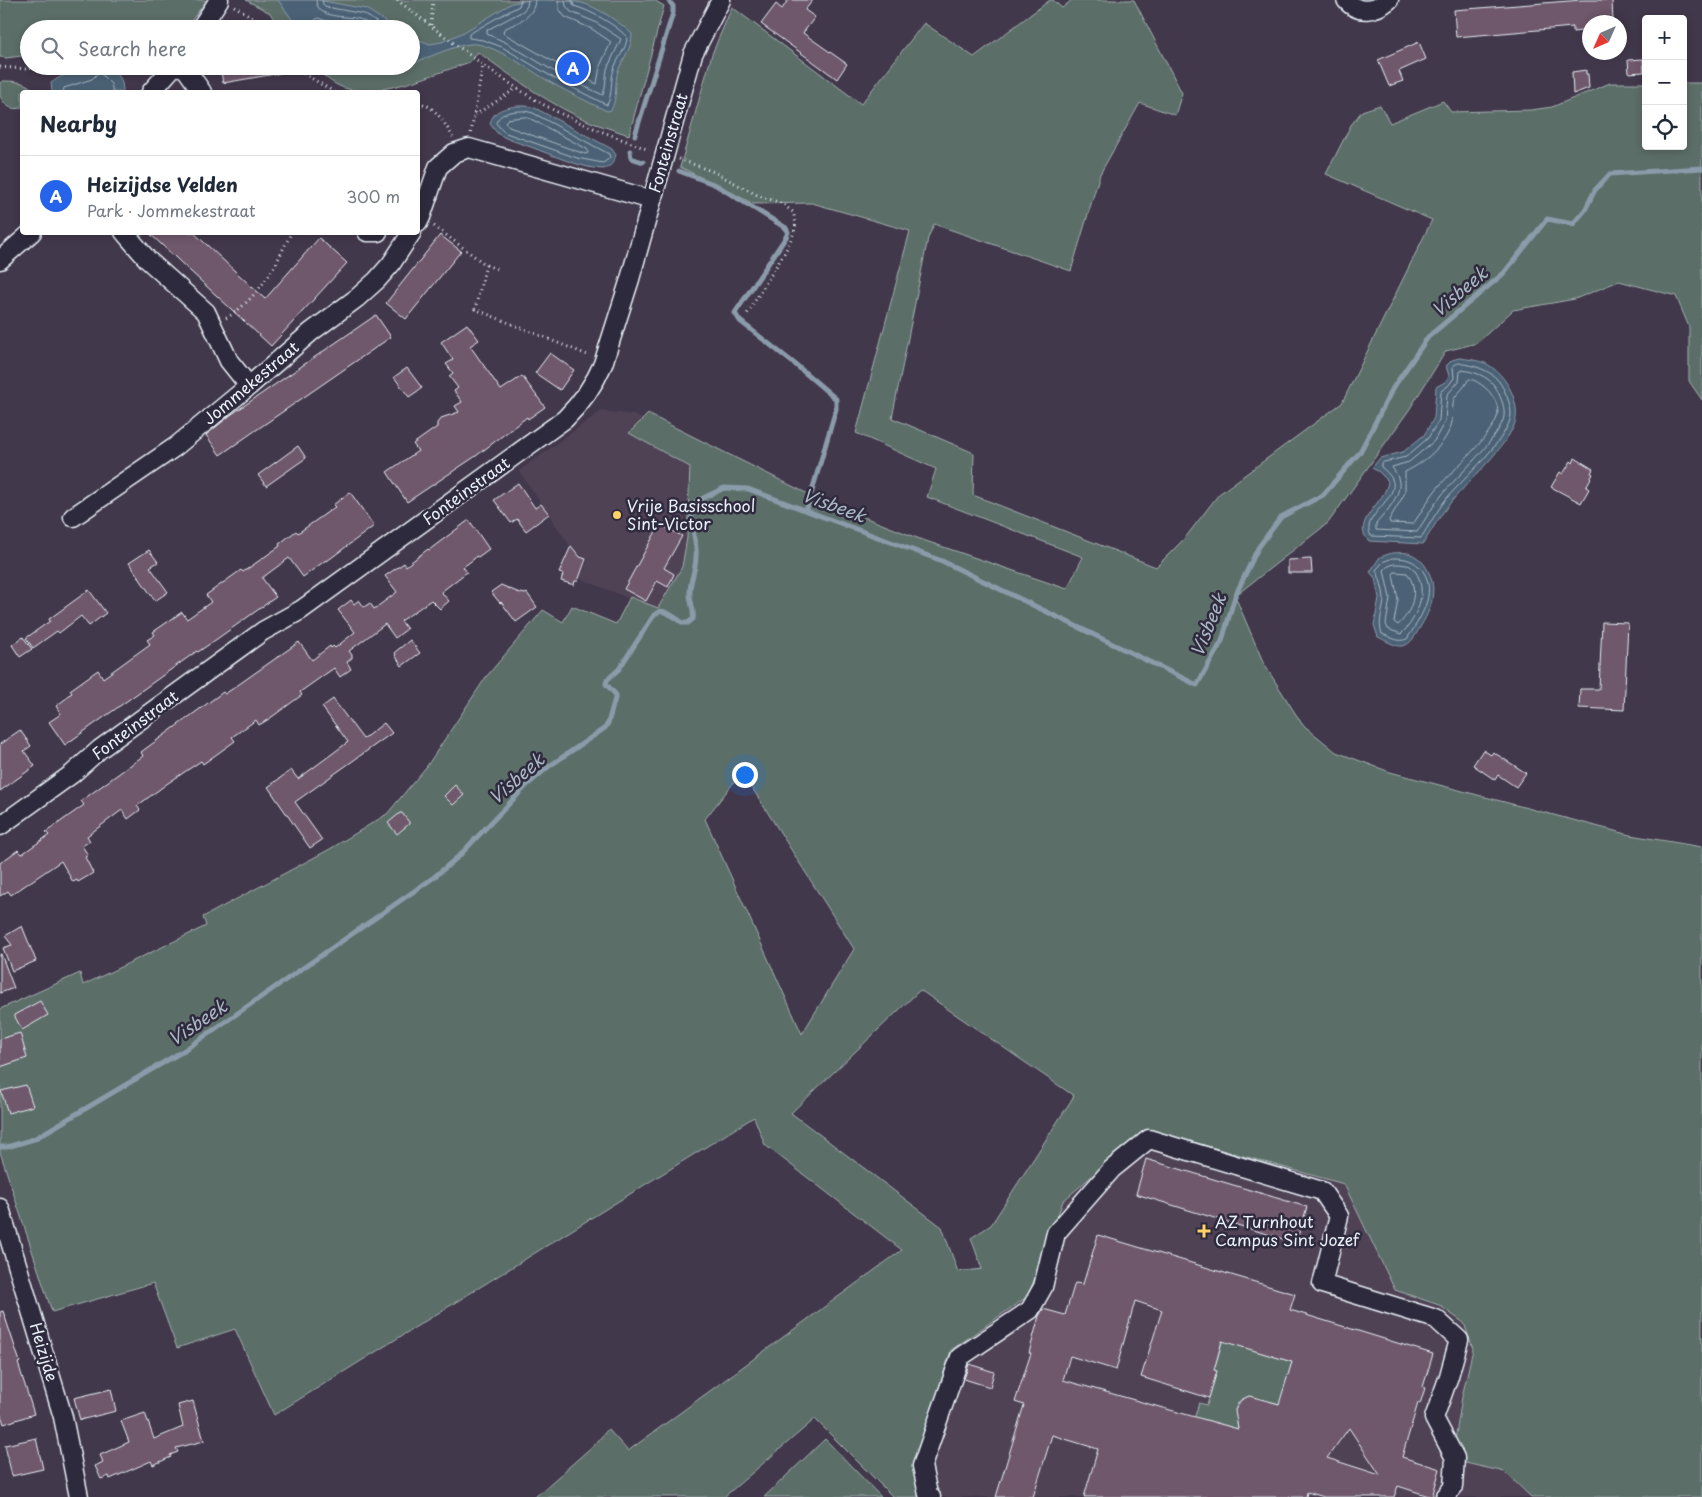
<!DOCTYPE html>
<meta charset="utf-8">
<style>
body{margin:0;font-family:"Playpen Sans",sans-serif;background:#f6f6f7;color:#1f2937}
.controls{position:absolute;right:15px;top:15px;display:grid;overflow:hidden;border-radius:5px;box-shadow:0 2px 8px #0003}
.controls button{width:45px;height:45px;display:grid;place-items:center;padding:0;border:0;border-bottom:1px solid #e0e1e3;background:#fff;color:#1f2937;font:25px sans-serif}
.compass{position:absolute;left:1582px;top:15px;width:45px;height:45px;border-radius:50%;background:#fff;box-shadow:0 2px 8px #0003;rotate:225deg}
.you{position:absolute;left:744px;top:774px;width:18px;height:18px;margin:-12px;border:4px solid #fff;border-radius:50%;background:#1a73e8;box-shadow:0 0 0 8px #1a73e833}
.badge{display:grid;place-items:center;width:32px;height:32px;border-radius:50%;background:#2563eb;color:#fff;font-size:16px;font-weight:700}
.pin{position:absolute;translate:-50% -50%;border:2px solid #fff;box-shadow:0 1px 5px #0006}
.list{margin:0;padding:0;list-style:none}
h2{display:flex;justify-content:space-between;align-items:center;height:65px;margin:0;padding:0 20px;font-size:21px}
h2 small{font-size:16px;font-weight:400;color:#747a83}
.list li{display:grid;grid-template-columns:32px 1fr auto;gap:15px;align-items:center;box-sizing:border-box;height:80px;padding:0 20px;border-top:1px solid #e0e1e3}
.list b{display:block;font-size:19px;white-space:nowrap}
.list p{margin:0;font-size:16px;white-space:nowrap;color:#747a83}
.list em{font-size:16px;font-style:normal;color:#747a83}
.icon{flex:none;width:28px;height:28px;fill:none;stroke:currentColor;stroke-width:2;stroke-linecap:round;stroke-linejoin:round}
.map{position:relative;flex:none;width:1702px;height:1497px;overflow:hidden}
.search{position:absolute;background:#fff;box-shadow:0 2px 8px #0003;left:20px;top:20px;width:400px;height:55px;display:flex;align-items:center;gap:12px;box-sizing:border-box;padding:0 18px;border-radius:28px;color:#747a83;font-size:19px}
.panel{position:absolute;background:#fff;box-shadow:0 2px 8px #0003;left:20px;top:90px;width:400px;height:145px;border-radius:5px}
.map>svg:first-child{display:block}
</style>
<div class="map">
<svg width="1702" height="1497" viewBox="0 0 1702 1497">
<rect width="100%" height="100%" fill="#42384b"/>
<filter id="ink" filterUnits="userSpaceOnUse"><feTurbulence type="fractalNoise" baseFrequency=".02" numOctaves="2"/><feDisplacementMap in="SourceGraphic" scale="10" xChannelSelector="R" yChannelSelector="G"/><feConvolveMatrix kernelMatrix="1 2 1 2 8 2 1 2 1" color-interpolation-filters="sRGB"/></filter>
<g filter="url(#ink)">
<g fill="#504255">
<path d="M601,411L634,415L743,478L692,498L687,503L685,519L692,550L661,606L655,609L579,578L588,561L577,556L519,471Z"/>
<path d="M1266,1023L1395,1290L1439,1305L1464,1323L1473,1349L1462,1397L1452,1460L1505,1472L1531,1497H893L958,1273L983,1269L1063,1201Z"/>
</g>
<g fill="#5b6e67" stroke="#a2b0b0" fill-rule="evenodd">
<path d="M0,0H207L185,29H29V55L6,58L0,57Z"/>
<path d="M246,0H654L664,6L629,135C617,131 605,127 593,123C551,106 514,78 478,52L470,62C436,73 383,97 348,89C334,86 323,75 313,66H411V29H280L270,13Z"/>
<path d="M1050,0H1053L1062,8L1072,0H1134L1182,93L1175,115L1140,103L1100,174L1071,271L934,224L928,238L892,418L974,453L973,495L1156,567L1185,538L1219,494L1342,403L1432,220L1326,174L1351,125L1362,111L1380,105L1390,123L1443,101L1451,112L1531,110L1552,107L1610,83H1646V146H1683V83H1702V400L1689,381V327L1676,296L1619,281L1575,299L1513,310L1477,343L1446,351L1409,410L1328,523L1235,596L1264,664L1302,724L1336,752L1390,772L1630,835L1702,847V1497H1531L1505,1472L1452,1460L1462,1397L1473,1349L1464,1323L1439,1305L1395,1290L1344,1184L1146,1129L1063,1201L1028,1296L951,1350L913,1471L923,1497H893L815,1419L724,1497H535L596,1443L608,1429L628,1451L902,1250L765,1145L754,1117L274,1415L235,1329L177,1348L153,1283L52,1312L0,1152V1009L80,973L83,985L206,926L203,917L330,849L387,814L427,766L486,677L543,610L563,622L572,606L616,624L630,597L658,608L682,567L687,538L690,467L629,433L648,414L818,499L920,539L1067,589L1083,557L927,497L936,469L856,433L910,231L812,203L754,204L680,167L712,54L732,7L861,104L924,23L974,57ZM742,772L854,949L802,1034L705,819ZM920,990L1074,1096L991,1225L971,1238L982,1269L958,1272L942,1227L791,1113Z"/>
<path d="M2,81C13,81 28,81 34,92H22V107C13,112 3,105 0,95C0,92 0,86 0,83Z"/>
<path d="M1226,1329L1243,1347L1292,1362L1280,1404L1249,1396L1241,1400L1238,1403L1235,1410L1245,1431L1202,1419V1421L1194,1419L1199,1403L1207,1405L1217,1371L1214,1370Z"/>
<path d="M825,1439L881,1497H764Z"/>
</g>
<g fill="#4b6276" stroke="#8a9baa">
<path d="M278,0H318L366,9L397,29H299Z"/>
<path d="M530,0C547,0 565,0 582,3C597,7 621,23 632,34C632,49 623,58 618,71C614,84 618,98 611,110L607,111C590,103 572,94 555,85C535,74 492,41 470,44C453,46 427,58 411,64V37L430,44L442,42L464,32L512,3Z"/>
<path d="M108,66C119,73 123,80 123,92H52L51,83C66,71 90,67 108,66Z"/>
<path d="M336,66H404C382,75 358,76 336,66Z"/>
<path d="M517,106H526L535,108L612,149L616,155C614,162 610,168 603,169C583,169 550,154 531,147C520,143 508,140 498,134L490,124C493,110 504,108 517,106Z"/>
<path d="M1459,358C1467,359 1477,360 1485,363C1506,373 1524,406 1513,428C1498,456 1471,478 1451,502C1440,515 1432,530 1423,544L1369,541C1349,522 1387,502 1388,481L1379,472L1372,468L1380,458L1403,452L1424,435L1434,418L1436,387L1445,382L1449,376L1446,366L1452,360Z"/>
<path d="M1392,553C1397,553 1403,552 1408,553C1415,555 1420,559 1424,564C1440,586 1432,609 1419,629C1415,636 1411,644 1403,646C1395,647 1385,640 1378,637L1374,625L1379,598L1375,578L1370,572L1380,557Z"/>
</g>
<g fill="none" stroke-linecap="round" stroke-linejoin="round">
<g stroke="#a9b8c4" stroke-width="1">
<path d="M316,0C317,20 345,15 359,19C365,21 371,25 376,29"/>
<path d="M322,0L323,4L326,7L364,14L387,29"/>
<path d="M521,0L519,6L493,20L469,34V38L483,40L502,47L559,81L607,105C613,94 610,81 614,69C617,58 627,49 627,37C615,24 591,11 574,6L572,0"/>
<path d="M528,0L527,6L523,11L487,30V34L505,42L562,76L603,95L605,87L607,69L621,39L595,22L571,12L566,6L565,0"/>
<path d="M535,0C534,18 518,22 504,29L503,33L566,69L597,84L600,66L611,42L592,29L565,17L559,9L558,0"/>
<path d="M316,29L315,20L318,18C332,24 351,22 363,29"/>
<path d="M63,92L64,88L92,79L99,72L111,84L113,92"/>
<path d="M525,111L533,113L609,154L610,158L603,163L577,158L506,133L502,130L496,123C500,111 515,111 525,111Z"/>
<path d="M525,117L531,119L587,149L588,153L586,154L579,152L509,127L505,122L508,119Z"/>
<path d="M1459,363C1480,367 1496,371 1505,392C1508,399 1511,406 1511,414C1510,438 1462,480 1446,499C1437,511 1429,525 1421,538L1371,536C1359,516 1401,499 1392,479C1390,475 1385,470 1381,467V464L1384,462L1406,457L1428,438L1439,420L1441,391L1448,386L1454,378L1453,366Z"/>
<path d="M1463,370C1479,373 1493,378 1499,394C1502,401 1505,408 1504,416C1502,436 1455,478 1441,496C1432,507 1425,520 1417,532L1376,530V524C1385,513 1404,494 1398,478C1397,474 1394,471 1392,467L1409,462L1434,441L1445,421L1447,395L1459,381L1460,372Z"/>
<path d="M1470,379C1485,383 1504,403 1496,420C1484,444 1452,470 1435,491C1427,501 1421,513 1413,524L1390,523L1389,520L1405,493V472C1424,463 1447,444 1452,422C1453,416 1452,404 1454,399C1457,393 1464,389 1468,380Z"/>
<path d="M1393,558C1407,558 1414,560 1423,571C1438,594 1419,620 1407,639C1398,643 1391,637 1382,634C1377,621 1384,610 1384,598C1383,588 1380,578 1376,570L1383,562Z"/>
<path d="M1394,564C1398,564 1402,564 1406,565C1410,565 1413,568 1415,571C1429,590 1417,620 1401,634L1388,629L1386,624L1390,598L1384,570L1387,567Z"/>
<path d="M1395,572L1407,573C1420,590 1412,612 1398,625L1394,622L1398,599L1393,575Z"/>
</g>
<g stroke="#8a9baa" stroke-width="5">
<path d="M635,135L673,13V6L668,0"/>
<path d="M630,151L631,158L643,162"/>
<path d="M679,171L716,185L786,228L788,232L786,237L735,313L740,321L796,365L836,399V409L807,508"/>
<path d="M0,1147H7L34,1139L183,1051L433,878L459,856L527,785L548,767L605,728L608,723L616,695L606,684L607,680L619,669L654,615L660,611C670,612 675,618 683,623H688L693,619C695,609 689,601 690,592C690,580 696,569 696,557C698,536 686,523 695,502L724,488L748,489L942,561L1197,685L1222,641L1235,596L1258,548L1281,517L1323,495L1360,452L1393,388L1428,337L1504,273L1547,219L1573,224L1585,210L1595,190L1610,174L1702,168"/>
</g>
</g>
<g fill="#6f586c" stroke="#e8f1f8" fill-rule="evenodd">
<path d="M788,0H813L805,10L815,17L803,33L847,64L837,79L761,24L776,4L782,9Z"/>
<path d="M1582,0H1612L1613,22H1590V30L1573,32V27L1456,37L1454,10Z"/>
<path d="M1419,42L1426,59L1399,71L1403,81L1389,86L1378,60Z"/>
<path d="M1643,59L1644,72L1629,73L1628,60Z"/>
<path d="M220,66H281V73L223,83Z"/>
<path d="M1586,70V74H1588L1589,88L1573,94L1572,72Z"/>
<path d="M148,232H193L265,299L319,238L347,263L271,346Z"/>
<path d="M440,235L461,251L406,319L386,303Z"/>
<path d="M376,315L391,337L220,455L206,435L232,414Z"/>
<path d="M467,324L479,340L470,346L501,390L522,376L545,407L528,419L527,417L476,456L407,502L387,472L418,451L413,444L437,427V423L441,418L459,412L455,406L462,402L454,391L458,388L449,376L453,373L446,364L453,360L441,342Z"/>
<path d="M550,353L574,370L560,390L535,373Z"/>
<path d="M407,368L422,388L409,397L394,377Z"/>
<path d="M298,446L306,458L266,486L258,475Z"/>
<path d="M1575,458L1593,469L1591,473L1593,474L1586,487L1589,489L1581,503L1551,487L1560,472L1563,474L1571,461L1573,463Z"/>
<path d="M518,483L535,508L541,504L549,514L526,531L517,519L511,523L494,500Z"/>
<path d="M350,492L374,526L327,561L326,560L303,577L289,558L262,578L276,597L214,641L198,652L197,651L65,745L49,722L61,714L56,706L68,697L67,696L72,693L70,690L98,670L103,678L150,644L147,640L155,635L153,632L182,612L187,619L211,602L206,595L241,570L243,572L253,565L280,546L279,544L296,531L298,533L335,507L333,505Z"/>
<path d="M469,520L489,549L478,557L476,556L474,559L463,567L467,572L441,592L449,601L440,609L431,600L401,621L407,629L395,638L385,624L349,651L352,655V658L347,662L351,669L340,677L334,668L300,692L302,695L269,719L259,725L256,720L232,737L235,741L203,764L201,761L168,783L137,806L140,810L128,819L122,810L87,836L90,841L82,846L88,855L85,857L93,873L90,875L78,882L77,880L73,882L61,861L11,895L8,891L0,896V863L18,850L22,854L49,835L46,832L84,805L81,801L143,756L141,752L223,692L225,694L299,642L312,660L330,646L331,648L333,646L335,648L355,632L338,610L351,600L354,604L359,600L364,607L370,603L374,609L397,592L385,576L404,563L406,566L428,549L429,550Z"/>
<path d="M660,524L682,536L664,568L674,574L668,587L657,581L646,601L624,589Z"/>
<path d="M571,546L580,557L586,559L578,581H575L574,585L561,581L563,574L559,573Z"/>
<path d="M149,550L158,562L150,567L168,592L155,601L129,563Z"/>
<path d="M1311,559L1312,573H1288V560Z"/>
<path d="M501,585L517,592L525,594L527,593L537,607L516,622L501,602L500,603L491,592Z"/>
<path d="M89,590L106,613L89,626L81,616L59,633L57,631L33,648L26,638L50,621L49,619Z"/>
<path d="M1602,622L1628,623L1624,710L1579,708L1580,689H1599Z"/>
<path d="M23,637L32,649L20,657L12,645Z"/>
<path d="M410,640L420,653L402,666L395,655L396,654L395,652Z"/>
<path d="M333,699L363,739L384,723L392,733L295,802L322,840L310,848L268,787L291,770L298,779L348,742L322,707Z"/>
<path d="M20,730L31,746L24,751L35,766L0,791V744Z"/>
<path d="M1483,750L1491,755L1493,752L1526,773L1516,787L1498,775L1495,780L1473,765Z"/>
<path d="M455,785L464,795L453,805L444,796Z"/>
<path d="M400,813H402L409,822V824L397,834L388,823Z"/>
<path d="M22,926L36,961L12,971L3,948L12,945L5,936Z"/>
<path d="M0,954H1L14,988L0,993Z"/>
<path d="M40,1001L48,1015L22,1030L14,1015Z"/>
<path d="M20,1033L27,1058L0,1067V1039Z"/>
<path d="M26,1085L33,1106L8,1113L1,1091Z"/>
<path d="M1146,1159L1307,1207L1296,1243L1136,1194Z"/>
<path d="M1098,1235L1295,1294L1290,1310L1433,1354L1423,1387L1425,1388L1420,1404L1418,1403L1402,1457L1440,1469L1432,1497L1398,1486L1394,1497H1324L1307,1492L1306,1497H1084L1098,1449L1052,1435L1033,1497H996L1024,1405L1015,1402L1031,1353H1029L1039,1316L1043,1309L1065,1315L1075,1283L1083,1284ZM1135,1301L1162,1310L1141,1377L1209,1398L1217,1371L1214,1370L1222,1341L1292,1362L1279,1404L1249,1396L1241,1400L1235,1410L1238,1429L1063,1380L1070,1356L1116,1370ZM1349,1428L1380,1475L1327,1458Z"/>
<path d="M3,1311L20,1362L18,1363L34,1414L4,1424L0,1412V1312Z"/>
<path d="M969,1364L994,1372L990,1387L964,1379Z"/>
<path d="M111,1389L116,1411L80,1420L74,1398Z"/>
<path d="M193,1401L204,1441L176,1448L178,1452L170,1455L171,1457L153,1465L151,1461L110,1479L109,1476L101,1479L95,1466L103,1462L100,1455L129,1442L121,1421L145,1413L154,1439L183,1427L178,1405Z"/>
<path d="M36,1438L43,1469L12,1476L5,1445Z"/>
</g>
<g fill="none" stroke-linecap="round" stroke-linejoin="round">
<g stroke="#e8f1f8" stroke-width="21">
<g id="minor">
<path d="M1346,0C1358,15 1376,11 1389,0"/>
<path d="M200,29L219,0"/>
<path d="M178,66L186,69L202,92"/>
<path d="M151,92L174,66"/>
<path d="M418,223L421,217L438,167L454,153L469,148L652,200"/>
<path d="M124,232L148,260L206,312L229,361L249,386"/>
<path d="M367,232H378"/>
<path d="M0,260L32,232"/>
<path d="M73,517L175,447L249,386L311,332L357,298L377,280L391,264L412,232"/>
<path d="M0,826L72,774L100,749L263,631L301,610L565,419C581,403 594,385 603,364L630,279L693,54L721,0"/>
<path d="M0,1208L63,1417L79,1497"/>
<path d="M931,1497L928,1494L922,1466L960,1357L1030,1310L1043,1287L1056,1233L1112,1169L1149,1139L1322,1191L1339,1216L1322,1284L1436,1319L1459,1340L1449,1376L1434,1418L1455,1458L1453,1487L1445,1497"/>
</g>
</g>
<g stroke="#e8f1f8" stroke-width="3" stroke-dasharray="1 4" stroke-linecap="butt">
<path d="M397,0C442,34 486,69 534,99C570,121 610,134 649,150"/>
<path d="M234,6L259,21L266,29"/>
<path d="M431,25L433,0"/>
<path d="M297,66L303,73L334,92"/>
<path d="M0,67L26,69L47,66"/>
<path d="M418,103C434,104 445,124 453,137"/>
<path d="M475,115L517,88"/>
<path d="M471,133L483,64"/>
<path d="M679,159L714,172L759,196L781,203L793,212L796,223L794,233L785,252L747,314"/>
<path d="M434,226L486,265L497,269"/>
<path d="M486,265L475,309L590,356"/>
<path d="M226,318C246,307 265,283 276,264C281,253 286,243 292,232"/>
</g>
<use href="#minor" stroke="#2f2a3d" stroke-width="18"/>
</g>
</g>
<g fill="#ffd166" stroke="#2f2a3d" stroke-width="2">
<circle cx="617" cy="515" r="5"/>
<path d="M1201.5 1223.5h5v5h5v5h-5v5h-5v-5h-5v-5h5z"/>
</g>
<g text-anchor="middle" stroke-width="5" stroke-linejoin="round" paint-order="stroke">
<g font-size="16" fill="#e8f1f8" stroke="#2f2a3d">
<text transform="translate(668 143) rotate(-74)" y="6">Fonteinstraat</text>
<text transform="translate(251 383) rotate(-40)" y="6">Jommekestraat</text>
<text transform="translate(466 491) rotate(-36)" y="6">Fonteinstraat</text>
<text transform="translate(135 725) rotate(-37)" y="6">Fonteinstraat</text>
<text transform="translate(44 1352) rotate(73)" y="6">Heizijde</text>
</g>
<g font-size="16" fill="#e8f1f8" stroke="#2f2a3d" text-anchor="start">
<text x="627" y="512">Vrije Basisschool<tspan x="627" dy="18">Sint-Victor</tspan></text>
<text x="1215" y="1228">AZ Turnhout<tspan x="1215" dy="18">Campus Sint Jozef</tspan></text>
</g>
<g font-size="18" font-style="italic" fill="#a9b8c4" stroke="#2f2a3d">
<text transform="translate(1460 292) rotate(-40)" y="6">Visbeek</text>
<text transform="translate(834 506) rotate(20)" y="6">Visbeek</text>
<text transform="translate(1209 625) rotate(-68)" y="6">Visbeek</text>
<text transform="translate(517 779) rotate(-41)" y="6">Visbeek</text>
<text transform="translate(198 1023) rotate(-34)" y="6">Visbeek</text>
</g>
</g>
</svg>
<div class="controls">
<button>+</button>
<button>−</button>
<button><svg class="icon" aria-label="locate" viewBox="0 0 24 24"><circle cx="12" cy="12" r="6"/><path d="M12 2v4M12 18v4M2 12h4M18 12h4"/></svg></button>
</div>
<svg class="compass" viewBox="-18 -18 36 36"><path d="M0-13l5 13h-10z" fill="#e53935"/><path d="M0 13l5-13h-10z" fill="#747a83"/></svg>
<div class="you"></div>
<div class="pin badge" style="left:573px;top:68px">A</div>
<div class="search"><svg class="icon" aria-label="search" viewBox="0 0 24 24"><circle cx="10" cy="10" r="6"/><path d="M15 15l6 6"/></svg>Search here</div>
<section class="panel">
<h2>Nearby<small></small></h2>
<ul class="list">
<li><span class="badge">A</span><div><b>Heizijdse Velden</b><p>Park · Jommekestraat</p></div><em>300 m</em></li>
</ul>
</section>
</div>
